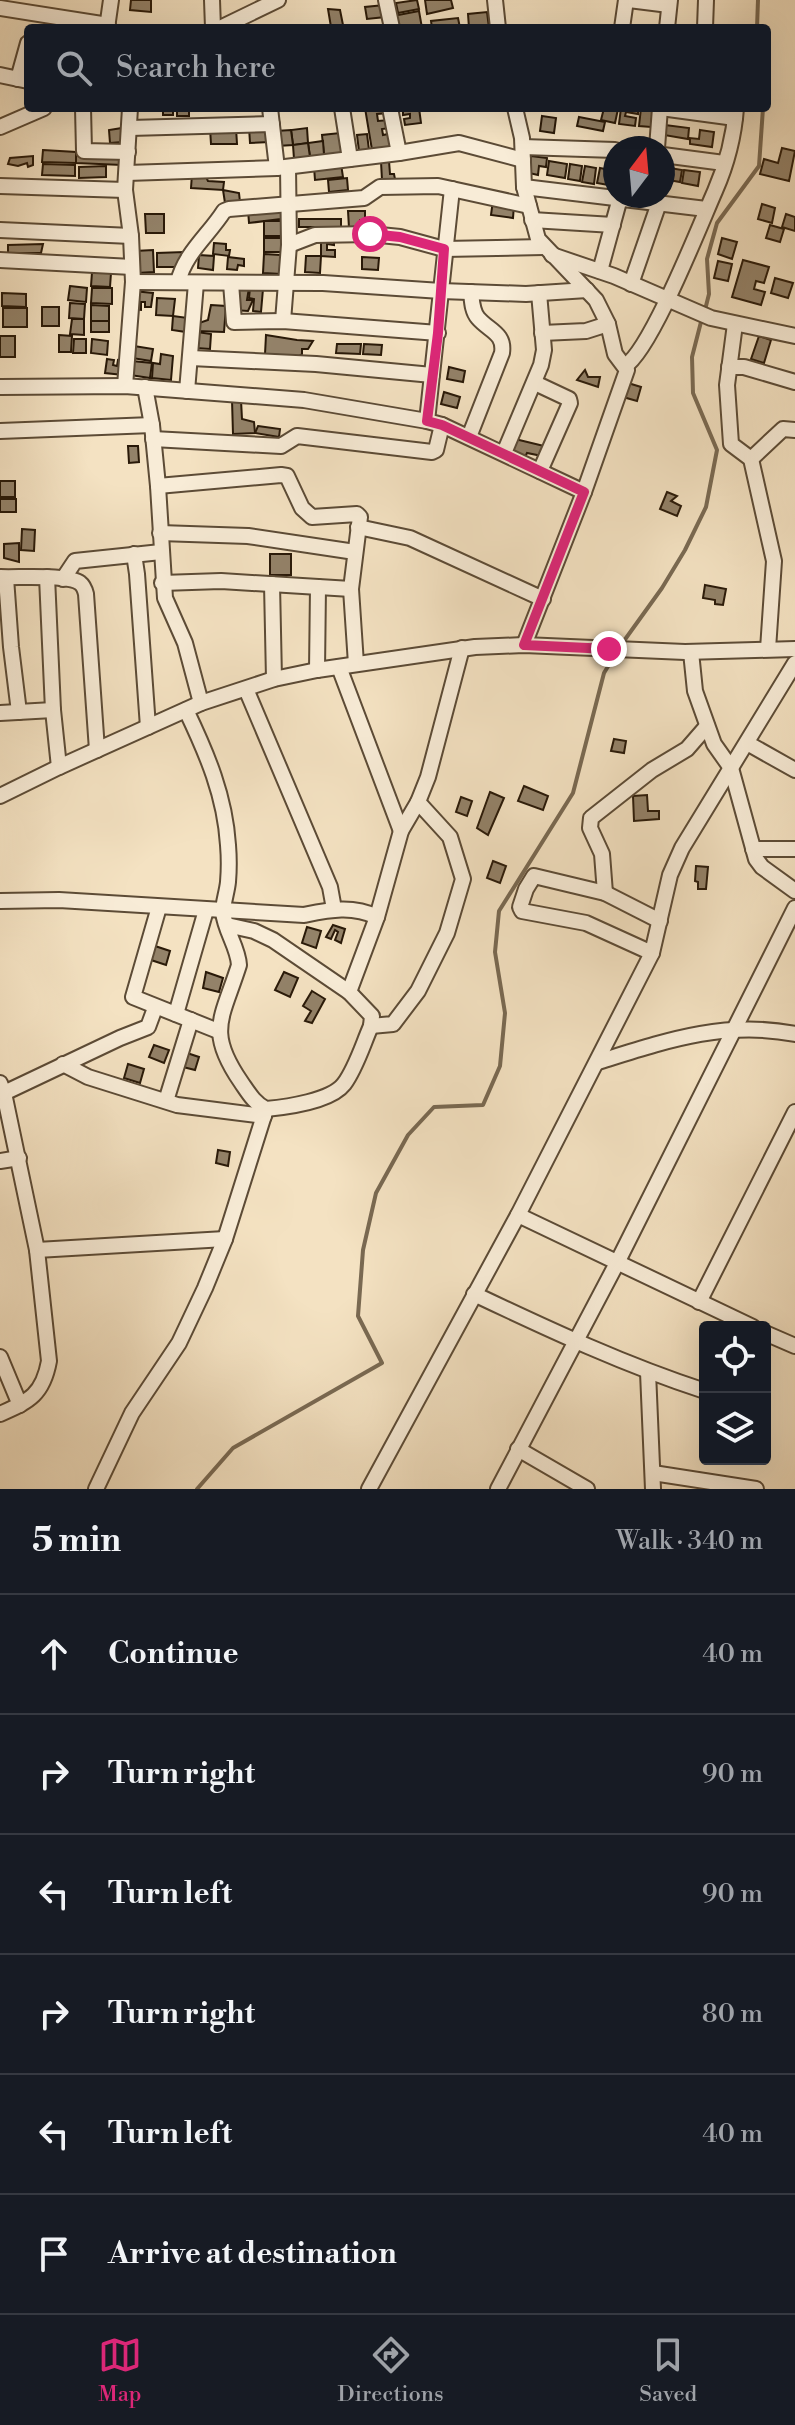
<!DOCTYPE html>
<meta charset="utf-8">
<style>
body{margin:0;font-family:"Libre Bodoni",serif;background:#20242c;color:#f1f3f6}
.controls{position:absolute;right:24px;bottom:24px;display:grid;overflow:hidden;border-radius:8px;box-shadow:0 8px 32px #0002}
.controls button{width:72px;height:72px;display:grid;place-items:center;padding:0;border:0;border-bottom:2px solid #363941;background:#171b24;color:#f1f3f6;font:40px sans-serif}
.compass{position:absolute;left:603px;top:136px;width:72px;height:72px;border-radius:50%;background:#171b24;box-shadow:0 8px 32px #0002;rotate:16deg}
.stop{position:absolute;width:24px;height:24px;margin:-18px;border:6px solid #db2777;border-radius:50%;background:#fff}
.stop.end{background:#db2777;border-color:#fff;box-shadow:0 2px 8px #0008}
.list{margin:0;padding:0;list-style:none}
h2{display:flex;justify-content:space-between;align-items:center;height:104px;margin:0;padding:0 32px;font-size:34px}
h2 small{font-size:26px;font-weight:400;color:#9ea1a6}
.list li{display:grid;grid-template-columns:52px 1fr auto;gap:24px;align-items:center;box-sizing:border-box;height:120px;padding:0 32px;border-top:2px solid #363941}
.list b{display:block;font-size:30px;white-space:nowrap}
.list em{font-size:26px;font-style:normal;color:#9ea1a6}
.icon{flex:none;width:44px;height:44px;fill:none;stroke:currentColor;stroke-width:2;stroke-linecap:round;stroke-linejoin:round}
.map{position:relative;flex:none;width:795px;height:1489px;overflow:hidden}
.search{position:absolute;background:#171b24;box-shadow:0 8px 32px #0002;left:24px;right:24px;top:24px;height:88px;display:flex;align-items:center;gap:20px;box-sizing:border-box;padding:0 28px;border-radius:8px;color:#9ea1a6;font-size:30px}
.sheet{height:824px;background:#171b24}
nav{display:flex;justify-content:space-around;align-items:center;box-sizing:border-box;height:112px;border-top:2px solid #363941;background:#171b24;font-size:22px;color:#9ea1a6}
nav a{display:grid;justify-items:center;gap:4px}
nav .on{color:#db2777}
.map>svg:first-child{display:block}
</style>
<div class="map">
<svg width="795" height="1489" viewBox="0 0 795 1489">
<rect width="100%" height="100%" fill="#f4e2c2"/>
<filter id="stains"><feTurbulence type="fractalNoise" baseFrequency=".0025" numOctaves="4"/><feColorMatrix values="0 0 0 0 .2 0 0 0 0 .09 0 0 0 0 .02 0 0 0 .5 -.17"/></filter>
<radialGradient id="worn" r=".72"><stop offset=".6" stop-color="#630" stop-opacity="0"/><stop offset="1" stop-color="#630" stop-opacity=".3"/></radialGradient>
<g fill="none" stroke-linecap="round" stroke-linejoin="round">
<g stroke="#796952" stroke-width="4">
<path d="M757,28L758,0"/>
<path d="M705,310L709,294L707,259L717,223L759,166L763,108"/>
<path d="M621,645L662,588L685,550L706,507L717,450L693,393L692,357L702,318"/>
<path d="M197,1489L233,1448L382,1363L358,1316L363,1250L376,1193L408,1135L434,1107L483,1105L500,1066L505,1013L495,952L499,911L573,793L604,673L616,653"/>
</g>
</g>
<g fill="#938269" stroke="#291908" stroke-width="2">
<path d="M131,0H151V12L130,10Z"/>
<path d="M417,0L419,9L398,13L396,3Z"/>
<path d="M425,0H451L453,8L427,14Z"/>
<path d="M384,5L385,17L367,19L365,7Z"/>
<path d="M328,9L340,10L343,25L331,27Z"/>
<path d="M419,11L422,28H395L393,16Z"/>
<path d="M487,12L489,28H469L468,14Z"/>
<path d="M458,18L460,28H432L431,21Z"/>
<path d="M163,108H189V116H177V110L173,109V115H163Z"/>
<path d="M365,108H386L387,113L377,114L378,121L389,120L390,128L382,129L383,135L393,133L395,147L372,150Z"/>
<path d="M419,108L421,123L405,125L404,119L410,118V114L403,115V110Z"/>
<path d="M604,108L618,109L615,123L601,120Z"/>
<path d="M621,108H638V114L626,112L625,116L636,118L635,126L619,124Z"/>
<path d="M641,108H653L651,127L639,126Z"/>
<path d="M542,116L556,118L554,133L540,131Z"/>
<path d="M579,117L605,122L603,131L577,126Z"/>
<path d="M665,125L689,128L688,139L664,135Z"/>
<path d="M268,126L269,142L250,143L249,127Z"/>
<path d="M122,128L123,142L110,143L109,130Z"/>
<path d="M210,128H236L237,144H211Z"/>
<path d="M307,128L308,143L293,145L291,130Z"/>
<path d="M291,130L293,145L277,146L276,131Z"/>
<path d="M700,130L714,132L712,147L690,144V138L699,139Z"/>
<path d="M340,133L343,153L324,155L322,135Z"/>
<path d="M367,134L369,150L359,151L357,135Z"/>
<path d="M323,141L324,155L310,157L308,143Z"/>
<path d="M308,143L310,157L294,159L293,145Z"/>
<path d="M782,148L795,151L789,181L760,174L764,159L778,163Z"/>
<path d="M43,150L76,152V163L42,162Z"/>
<path d="M76,152L122,154V165L76,163Z"/>
<path d="M33,156V165L28,167L27,163L18,166L8,164L10,158Z"/>
<path d="M531,156L547,158L546,167L539,166L538,175L529,173Z"/>
<path d="M389,161L390,174H394L395,179L382,180L381,162Z"/>
<path d="M549,161L567,164L565,178L547,175Z"/>
<path d="M43,164L75,165V176L42,175Z"/>
<path d="M341,164L343,177L315,180L314,167Z"/>
<path d="M570,164L582,166L580,181L568,179Z"/>
<path d="M106,166V177L79,178V167Z"/>
<path d="M585,166L596,168L594,184L582,182Z"/>
<path d="M664,167L682,170L680,182L663,179Z"/>
<path d="M600,168L615,171L614,186L597,183Z"/>
<path d="M684,170L700,172L698,186L682,183Z"/>
<path d="M192,174L205,175L208,181L224,182L223,190L191,188Z"/>
<path d="M347,178L348,190L329,192L328,180Z"/>
<path d="M223,190L239,193L240,202L225,203Z"/>
<path d="M493,200L514,205L513,218L491,215Z"/>
<path d="M762,204L775,208L772,223L758,219Z"/>
<path d="M281,209V219L249,223L248,210Z"/>
<path d="M348,211H365V220H360V228H349Z"/>
<path d="M145,214H164V233H146Z"/>
<path d="M786,214L795,217V231L782,227Z"/>
<rect x="299" y="219" width="42" height="8"/>
<rect x="264" y="221" width="17" height="15"/>
<path d="M770,225L784,229L780,242L766,238Z"/>
<rect x="264" y="238" width="17" height="14"/>
<path d="M321,238L334,239V245L327,244V250H335V257L321,256Z"/>
<path d="M722,238L737,242L732,259L718,254Z"/>
<path d="M214,243L226,244V250H230L229,256L213,254Z"/>
<path d="M43,244L41,253H8V245Z"/>
<path d="M153,250L154,272L137,273L135,251Z"/>
<path d="M184,252V260L180,267H157V253Z"/>
<path d="M264,254L281,255V274L263,273Z"/>
<path d="M199,255L214,256L213,270L198,268Z"/>
<path d="M306,256H321L320,273L305,272Z"/>
<path d="M228,257L244,259V266L238,265L237,270L227,269Z"/>
<path d="M362,257L379,258L378,270L362,269Z"/>
<path d="M743,260L769,267L764,283L756,281L754,289L765,292L761,305L732,297Z"/>
<path d="M718,261L732,264L728,281L714,278Z"/>
<path d="M92,272L111,273L110,287L91,286Z"/>
<path d="M775,278L793,283L788,298L771,293Z"/>
<path d="M70,286L87,288L86,302L68,300Z"/>
<path d="M236,287L249,288L247,300H253L248,311L233,310Z"/>
<path d="M92,288H112V304L91,303Z"/>
<path d="M250,288L263,289L261,312L253,311L254,299L249,298Z"/>
<path d="M133,291L153,293L151,307H145V302H141V310L132,309Z"/>
<path d="M2,293L26,294V307L2,306Z"/>
<path d="M157,298L175,299L173,316L156,315Z"/>
<path d="M70,303L85,304L84,319L69,318Z"/>
<path d="M91,305L109,306V321H91Z"/>
<path d="M211,305L226,306L224,332L196,331L199,323L208,320Z"/>
<rect x="42" y="307" width="17" height="19"/>
<rect x="3" y="308" width="24" height="19"/>
<path d="M173,316L188,318L186,332L172,330Z"/>
<path d="M72,319H84V335L70,334Z"/>
<rect x="91" y="321" width="18" height="11"/>
<path d="M197,332L211,334L210,349L196,348Z"/>
<path d="M59,335L72,336L71,352H59Z"/>
<path d="M266,335L297,340L313,341L308,349H302V354L295,359L293,356L265,354Z"/>
<rect x="0" y="336" width="15" height="21"/>
<path d="M759,336L771,340L764,363L751,359Z"/>
<path d="M74,339H86V353H73Z"/>
<path d="M92,339L108,341L107,355L91,353Z"/>
<path d="M337,344H361L360,354L336,353Z"/>
<path d="M364,344L382,345L381,355L363,354Z"/>
<path d="M134,346L153,349L151,361L132,358Z"/>
<path d="M161,354L173,356L171,380L152,378L153,363L160,364Z"/>
<path d="M107,359L114,360L113,365L117,366L118,360L125,361L123,375L105,373Z"/>
<path d="M132,361L152,363L150,378L130,375Z"/>
<path d="M449,367L465,371L463,382L447,379Z"/>
<path d="M585,370L588,377H600L598,387L577,380Z"/>
<path d="M628,383L641,387L637,401L623,397Z"/>
<path d="M444,392L460,397L457,408L441,404Z"/>
<path d="M232,400H241L242,419L254,422L255,433L233,434Z"/>
<path d="M258,426L280,429L279,437L255,433Z"/>
<path d="M515,439L544,446L542,456L527,453L525,457L513,450Z"/>
<path d="M128,446H138L139,462L129,463Z"/>
<rect x="0" y="481" width="15" height="16"/>
<path d="M667,492L677,496L671,501L681,506L677,516L660,509Z"/>
<rect x="0" y="499" width="16" height="13"/>
<path d="M22,529L35,530L34,551L21,550Z"/>
<path d="M19,543V562L4,558V544Z"/>
<rect x="270" y="554" width="21" height="21"/>
<path d="M705,585L726,589L723,605L715,604V600L703,598Z"/>
<path d="M614,739L626,741L624,753L611,751Z"/>
<path d="M524,786L548,796L543,810L518,801Z"/>
<path d="M490,792L504,798L488,835L477,828Z"/>
<path d="M647,795L648,811H659V819L634,821L633,796Z"/>
<path d="M461,797L472,801L467,816L456,812Z"/>
<path d="M493,861L506,866L500,883L487,878Z"/>
<path d="M696,866L708,867L706,889H698V882L695,881Z"/>
<path d="M333,925L345,929L341,943L335,940L338,932L335,930L331,939L326,937Z"/>
<path d="M307,927L321,931L316,948L302,943Z"/>
<path d="M155,946L170,951L166,965L151,960Z"/>
<path d="M206,972L223,978L219,992L203,988Z"/>
<path d="M284,972L298,978L290,997L275,990Z"/>
<path d="M312,991L325,999L312,1023L305,1021L311,1011L303,1006Z"/>
<path d="M154,1045L169,1050L164,1063L149,1057Z"/>
<path d="M187,1053L199,1057L195,1070L183,1067Z"/>
<path d="M128,1064L144,1069L140,1083L124,1078Z"/>
<path d="M218,1150L230,1152L228,1166L216,1163Z"/>
</g>
<g fill="none" stroke-linecap="round" stroke-linejoin="round">
<g stroke="#5c4b36" stroke-width="18">
<g id="street">
<path d="M212,0L213,28"/>
<path d="M386,0L392,28"/>
<path d="M495,0L498,28"/>
<path d="M629,0L669,5"/>
<path d="M0,8L108,25"/>
<path d="M107,28L111,0"/>
<path d="M220,28L278,0"/>
<path d="M622,28L626,0"/>
<path d="M667,28L670,0"/>
<path d="M705,28L706,0"/>
<path d="M0,75L28,81"/>
<path d="M18,79L28,43"/>
<path d="M83,108L84,151L128,152"/>
<path d="M270,108L277,168"/>
<path d="M342,108L350,159"/>
<path d="M390,108L399,153"/>
<path d="M515,108L522,138L524,187L538,239L596,300L608,324L615,354L627,370L584,492L524,645"/>
<path d="M661,108L735,118"/>
<path d="M0,127L44,108"/>
<path d="M130,128L272,124"/>
<path d="M523,147L615,150"/>
<path d="M657,148L660,108"/>
<path d="M663,155L724,163"/>
<path d="M127,173L277,168L399,153L459,143L523,160"/>
<path d="M0,186L125,190"/>
<path d="M524,187L706,209"/>
<path d="M532,220L613,225"/>
<path d="M0,230L131,236"/>
<path d="M289,245L315,235L370,234L400,237L444,249L543,247"/>
<path d="M552,255L614,276L711,318L795,336"/>
<path d="M0,260L132,267"/>
<path d="M600,271L620,198"/>
<path d="M133,282L323,283L441,291L526,294L587,290"/>
<path d="M178,282C185,253 208,236 224,211L229,209L364,198L380,187L438,186L529,206"/>
<path d="M231,283L234,322L283,321L438,333"/>
<path d="M631,284L659,203"/>
<path d="M283,321L289,245L288,167"/>
<path d="M735,324L727,385L731,444L751,459L774,561L768,649"/>
<path d="M542,333L586,331L608,324"/>
<path d="M191,358L316,364L432,375"/>
<path d="M625,366C651,350 700,225 715,191C726,166 734,136 736,108"/>
<path d="M729,367H744L795,382"/>
<path d="M535,383L569,399L570,403L540,471"/>
<path d="M125,386L133,282L131,236L125,190L130,108"/>
<path d="M0,387L125,386L304,400L427,421L442,425L584,492"/>
<path d="M145,387L152,425L158,486L165,598L185,643L201,703"/>
<path d="M187,391L196,283"/>
<path d="M427,421L452,189"/>
<path d="M0,431L152,425"/>
<path d="M469,437L502,353C505,333 489,331 478,318C472,311 472,301 471,292"/>
<path d="M153,439L281,446L297,436L432,452L436,450L442,425"/>
<path d="M504,453L541,365L544,350L539,293"/>
<path d="M751,459L783,429L795,430"/>
<path d="M158,486L281,475L287,476L302,508L312,517L357,514L360,517L351,589L356,664"/>
<path d="M358,527L410,538L543,599"/>
<path d="M160,533L248,536L355,552"/>
<path d="M134,554L137,574L148,727"/>
<path d="M0,577C16,578 69,574 80,583C84,586 85,590 86,594L97,750"/>
<path d="M47,577L53,710L59,767"/>
<path d="M6,578L11,647L19,712"/>
<path d="M63,579L75,561L161,552"/>
<path d="M162,583L221,581L351,589"/>
<path d="M272,584L274,679"/>
<path d="M691,652L695,691L714,744L731,768L756,859L762,867L795,891"/>
<path d="M339,667L401,831"/>
<path d="M317,670L318,587"/>
<path d="M246,689L330,887L334,909"/>
<path d="M186,710C207,754 225,796 228,845C229,857 229,870 228,882C227,892 223,903 223,912C225,931 238,947 239,965C222,1019 206,1031 241,1082C248,1092 254,1103 266,1109C287,1107 331,1101 344,1084C356,1068 363,1044 371,1026L372,1016L349,992L273,940L254,931L227,925"/>
<path d="M0,713L53,710"/>
<path d="M747,743L795,770"/>
<path d="M0,796L59,767L201,703L274,679L317,670L475,647L524,645L685,652L795,649"/>
<path d="M753,849H795"/>
<path d="M605,893L602,854L590,828L591,818L652,770L687,749L707,726"/>
<path d="M0,901L59,900L304,915C329,910 352,905 377,917"/>
<path d="M159,907L133,997L218,1031"/>
<path d="M652,953L586,923L522,911L520,907L526,889L534,876L605,893L660,921"/>
<path d="M349,992L377,917L401,831L418,802L428,777L462,648"/>
<path d="M176,1014L206,910"/>
<path d="M371,1026L393,1024L418,991L447,933L463,879L450,837L418,802"/>
<path d="M598,1062C665,1041 725,1020 795,1034"/>
<path d="M63,1064L88,1077L177,1105L264,1116"/>
<path d="M0,1083L4,1093L37,1250L49,1361C43,1394 30,1401 0,1414"/>
<path d="M4,1093L120,1038L148,1027L155,1008"/>
<path d="M166,1101L191,1020"/>
<path d="M0,1161L19,1158"/>
<path d="M518,1215L652,953L670,875L682,848L795,663"/>
<path d="M37,1250L225,1239"/>
<path d="M474,1294C550,1330 625,1365 705,1391"/>
<path d="M699,1302L795,1112"/>
<path d="M765,1333L795,1346"/>
<path d="M0,1357L20,1405"/>
<path d="M648,1372L653,1489"/>
<path d="M518,1449L587,1489"/>
<path d="M653,1473L756,1489"/>
<path d="M96,1489L132,1413L179,1343L205,1288L225,1239L266,1109"/>
<path d="M369,1489L518,1215L753,1327"/>
<path d="M498,1489L617,1263L795,908"/>
</g>
</g>
<use href="#street" stroke="#f8ecd7" stroke-width="14"/>
</g>
<g fill="none" stroke-linecap="round" stroke-linejoin="round">
<path stroke="#db2777" stroke-width="10" d="M370,234L400,237L444,249L438,333L427,421L442,425L584,492L524,645L609,649"/>
</g>
<rect width="100%" height="100%" filter="url(#stains)"/>
<rect width="100%" height="100%" fill="url(#worn)"/>
</svg>
<div class="controls">
<button><svg class="icon" aria-label="locate" viewBox="0 0 24 24"><circle cx="12" cy="12" r="6"/><path d="M12 2v4M12 18v4M2 12h4M18 12h4"/></svg></button>
<button><svg class="icon" aria-label="layers" viewBox="0 0 24 24"><path d="M12 4l9 5-9 5-9-5zM3 14l9 5 9-5"/></svg></button>
</div>
<svg class="compass" viewBox="-18 -18 36 36"><path d="M0-13l5 13h-10z" fill="#e53935"/><path d="M0 13l5-13h-10z" fill="#9ea1a6"/></svg>
<div class="stop" style="left:370px;top:234px"></div>
<div class="stop end" style="left:609px;top:649px"></div>
<div class="search"><svg class="icon" aria-label="search" viewBox="0 0 24 24"><circle cx="10" cy="10" r="6"/><path d="M15 15l6 6"/></svg>Search here</div>
</div>
<section class="sheet">
<h2>5 min<small>Walk · 340 m</small></h2>
<ul class="list">
<li><svg class="icon" aria-label="ahead" viewBox="0 0 24 24"><path d="M12 20V5M6 11l6-6 6 6"/></svg><div><b>Continue</b></div><em>40 m</em></li>
<li><svg class="icon" aria-label="right" viewBox="0 0 24 24"><path d="M7 20v-9h11M14 6l5 5-5 5"/></svg><div><b>Turn right</b></div><em>90 m</em></li>
<li><svg class="icon" aria-label="left" viewBox="0 0 24 24"><path d="M17 20v-9H6M10 6l-5 5 5 5"/></svg><div><b>Turn left</b></div><em>90 m</em></li>
<li><svg class="icon" aria-label="right" viewBox="0 0 24 24"><path d="M7 20v-9h11M14 6l5 5-5 5"/></svg><div><b>Turn right</b></div><em>80 m</em></li>
<li><svg class="icon" aria-label="left" viewBox="0 0 24 24"><path d="M17 20v-9H6M10 6l-5 5 5 5"/></svg><div><b>Turn left</b></div><em>40 m</em></li>
<li><svg class="icon" aria-label="arrive" viewBox="0 0 24 24"><path d="M6 21V4h12l-3 4 3 4H6"/></svg><div><b>Arrive at destination</b></div></li>
</ul>
</section>
<nav>
<a class="on"><svg class="icon" aria-label="map" viewBox="0 0 24 24"><path d="M3 6l6-2 6 2 6-2v14l-6 2-6-2-6 2zM9 4v14M15 6v14"/></svg>Map</a>
<a><svg class="icon" aria-label="directions" viewBox="0 0 24 24"><path d="M12 3l9 9-9 9-9-9zM9 14v-3h6M13 9l2 2-2 2"/></svg>Directions</a>
<a><svg class="icon" aria-label="saved" viewBox="0 0 24 24"><path d="M7 4h10v16l-5-4-5 4z"/></svg>Saved</a>
</nav>
